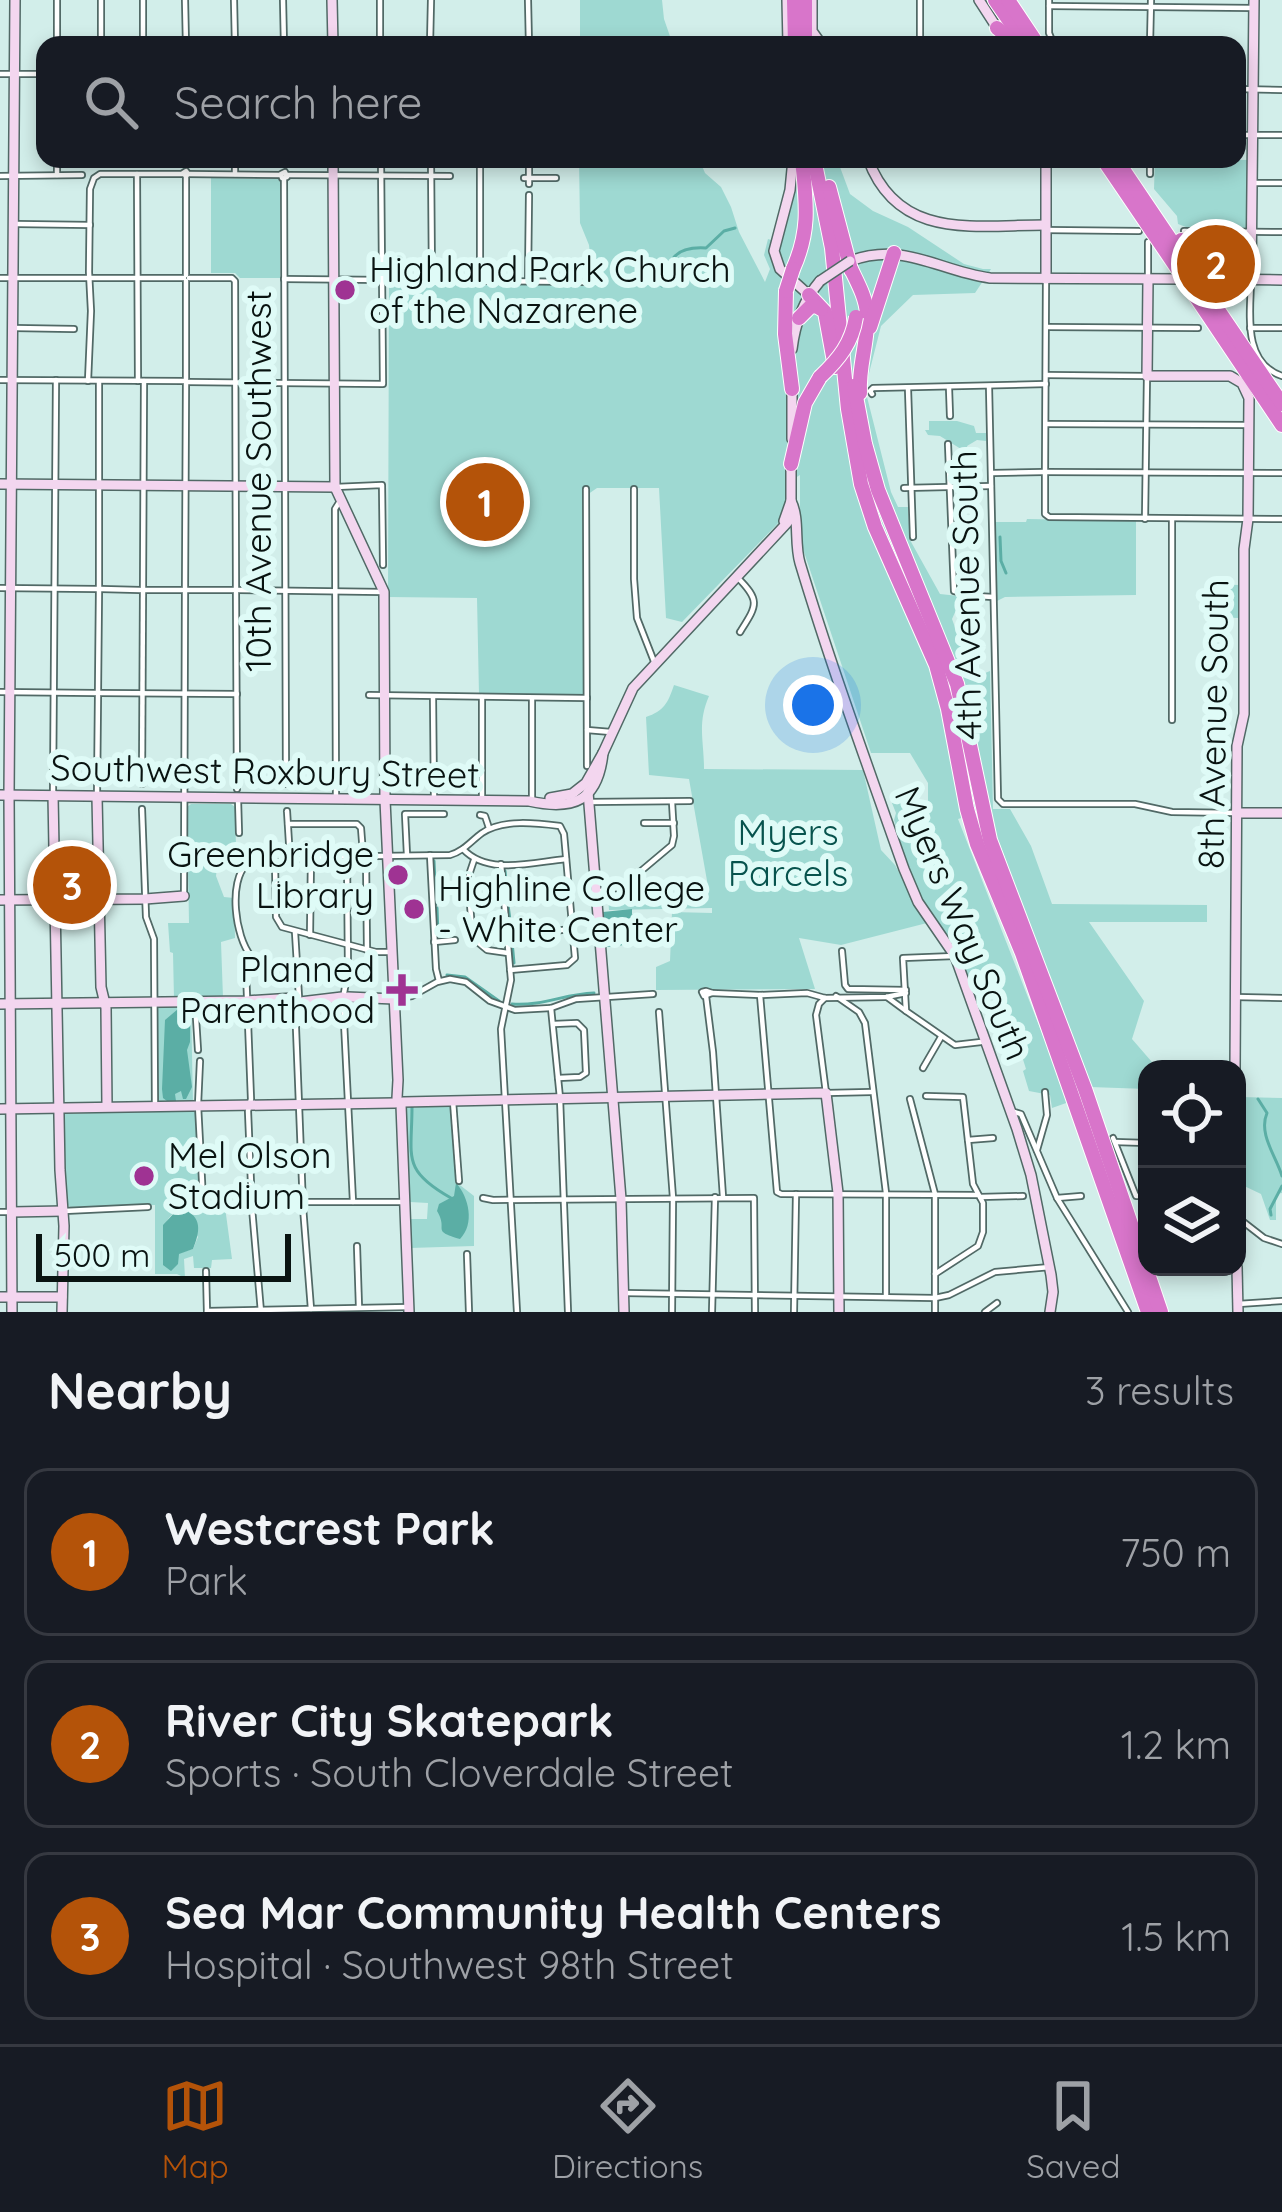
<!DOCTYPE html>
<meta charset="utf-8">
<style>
body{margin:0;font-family:Quicksand,sans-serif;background:#20242c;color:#f1f3f6}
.controls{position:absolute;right:36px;bottom:36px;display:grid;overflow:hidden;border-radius:24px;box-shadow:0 6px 18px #0003}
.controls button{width:108px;height:108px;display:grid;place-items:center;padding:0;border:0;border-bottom:3px solid #363941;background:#171b24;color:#f1f3f6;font:60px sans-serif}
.scale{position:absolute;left:36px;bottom:30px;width:255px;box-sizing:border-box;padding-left:12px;border:6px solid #091311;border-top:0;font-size:33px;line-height:42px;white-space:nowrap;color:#091311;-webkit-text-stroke:9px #dffbf7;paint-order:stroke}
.you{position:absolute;left:813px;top:705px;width:42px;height:42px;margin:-30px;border:9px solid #fff;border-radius:50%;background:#1a73e8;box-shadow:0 0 0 18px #1a73e833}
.badge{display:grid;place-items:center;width:78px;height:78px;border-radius:50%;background:#b45309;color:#fff;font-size:39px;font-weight:700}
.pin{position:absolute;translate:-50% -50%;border:6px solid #fff;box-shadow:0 3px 12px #0006}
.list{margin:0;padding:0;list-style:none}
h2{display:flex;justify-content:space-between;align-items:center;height:156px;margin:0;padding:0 48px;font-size:51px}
h2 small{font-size:39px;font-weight:400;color:#9ea1a6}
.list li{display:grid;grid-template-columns:78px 1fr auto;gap:36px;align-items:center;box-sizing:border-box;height:168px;margin:0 24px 24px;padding:0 24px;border:3px solid #363941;border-radius:24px}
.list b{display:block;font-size:45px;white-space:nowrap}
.list p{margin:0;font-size:39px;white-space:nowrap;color:#9ea1a6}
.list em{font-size:39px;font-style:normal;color:#9ea1a6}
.icon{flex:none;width:66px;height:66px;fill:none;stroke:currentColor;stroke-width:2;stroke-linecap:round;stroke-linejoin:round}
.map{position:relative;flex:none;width:1282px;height:1312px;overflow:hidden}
.search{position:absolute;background:#171b24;box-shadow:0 6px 18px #0003;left:36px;right:36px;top:36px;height:132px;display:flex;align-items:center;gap:30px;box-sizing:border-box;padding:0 42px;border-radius:24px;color:#9ea1a6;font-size:45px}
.sheet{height:732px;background:#171b24}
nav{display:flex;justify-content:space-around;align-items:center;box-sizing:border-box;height:168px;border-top:3px solid #363941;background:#171b24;font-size:33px;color:#9ea1a6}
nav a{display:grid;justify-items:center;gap:6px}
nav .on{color:#b45309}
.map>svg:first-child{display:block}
</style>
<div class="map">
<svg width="1282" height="1312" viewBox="0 0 1282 1312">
<rect width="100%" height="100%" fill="#d2eeea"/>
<g fill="#9ed9d2" fill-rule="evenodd">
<path d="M580,0H662L664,19L673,45H580Z"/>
<path d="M579,159H699L705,173L721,187L731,207L739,232L765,282L770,269L764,255L768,239L777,242L795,159H837L850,194L873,211L908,227L964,264L983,269H991L975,293L913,295L881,326L865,389L891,492L898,507H908L910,540L940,594L977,598L974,607L956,610L952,619L973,678L990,671L993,809H1010L1031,846L1052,904L1207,905V922H1089L1144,1001L1132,1039L1158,1069H1147V1089L1090,1087L987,810L958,819L1069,1102L1052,1108L1050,1095L1029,1091L1023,1071L1026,1069L1006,1005L990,991H974C960,954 942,934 923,900C909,876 902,847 894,820L896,813L892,803H928V783L910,753H871L803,549L800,526V475L787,483L786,515L682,622L666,618L659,488H597L584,497V696L479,695L477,598L388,597L389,284H593L589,245L580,223Z"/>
<path d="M1155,159L1250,160L1249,228L1186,227L1178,224L1177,216L1154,189Z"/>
<path d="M211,178L280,179V278H240L235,273H211Z"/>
<path d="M929,421H957L974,426L976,433H987L986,441L977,440L967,446L969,454L940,436L928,435L925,430H929Z"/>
<path d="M1027,519L1136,521V595L1005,597L997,601L995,522H1026Z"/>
<path d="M1207,584L1239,585V618L1207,617Z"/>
<path d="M674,685L709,696C697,724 704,740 704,769L863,770L881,850L895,865L927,923L841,945L799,938L815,989L656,990V967L670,961L672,912L712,913V908L609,910L608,898L709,892L689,779L649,775L646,717C664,711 668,703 674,685Z"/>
<path d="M191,804H231L235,807L236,847L219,848L216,876L224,897L234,898L235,938L221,942L223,998L174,999L173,953L170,952L168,923H189L187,807Z"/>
<path d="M157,1006H191L193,1102L157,1101Z"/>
<path d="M1239,1097L1282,1098V1193L1276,1194V1220H1270L1261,1194L1240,1184Z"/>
<path d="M451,1105L456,1182L474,1196V1246L410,1248V1219H427L428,1203L410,1202L404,1108Z"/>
<path d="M195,1109L199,1204L225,1207L232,1259L212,1260L211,1268H194L193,1256L184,1259L185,1278L177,1274H155V1205L70,1207L67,1204L63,1114ZM182,1209L198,1237L193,1249L165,1257C163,1236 160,1217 182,1209Z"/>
</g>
<g fill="#5baea5">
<path d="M632,909V914C643,917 650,931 651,942L607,947L603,912Z"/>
<path d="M187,1007L190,1009V1042L187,1050L192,1087L186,1099H183L181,1091L175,1094L176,1101H167L163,1098L162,1089L165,1020L178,1009Z"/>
<path d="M456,1183C469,1197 475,1224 460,1239C430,1230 449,1231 437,1211L439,1204L454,1196Z"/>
<path d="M182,1209C203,1216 200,1232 193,1249L179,1254L178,1264L171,1271L163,1265V1225L177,1210Z"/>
</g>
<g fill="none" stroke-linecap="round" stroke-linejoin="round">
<g stroke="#5baea5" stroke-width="3">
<path d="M662,286C670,259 674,246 706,248L724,231L735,228"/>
<path d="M1000,537L1001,561L1006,573"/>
<path d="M434,861L436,904"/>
<path d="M505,871L507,891"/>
<path d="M508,905L511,928"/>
<path d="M437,908L438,935"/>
<path d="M512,942L514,963"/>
<path d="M447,975L465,977L499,1001"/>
<path d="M512,1004C544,1006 564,994 594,993"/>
<path d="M1258,1099L1267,1113C1258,1134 1276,1156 1282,1176"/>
<path d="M412,1107C412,1157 401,1170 451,1198"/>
<path d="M1271,1215L1270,1209L1282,1186"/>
</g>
<g stroke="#516966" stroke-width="8">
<g id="street">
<path d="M185,0L186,45"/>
<path d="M234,0L235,45"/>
<path d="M283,0L284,45"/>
<path d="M380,0V45"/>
<path d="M528,0L529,45"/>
<path d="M1049,0V33L1054,45"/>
<path d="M1049,6L1254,8"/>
<path d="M57,45V0"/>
<path d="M101,45V0"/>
<path d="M143,45V0"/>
<path d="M430,45L431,0"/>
<path d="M920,45V0"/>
<path d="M1150,45L1151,0"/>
<path d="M0,74H45"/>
<path d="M1237,89L1282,90"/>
<path d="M1237,135H1282"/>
<path d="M431,159L432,279"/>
<path d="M480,159V279"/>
<path d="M529,159V184"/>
<path d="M186,171L188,174L186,176L183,173Z"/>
<path d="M285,172L287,177L282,178L281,174Z"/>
<path d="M137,174L138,381"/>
<path d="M188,174L281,175"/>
<path d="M235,174V159"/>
<path d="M1150,174V159"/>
<path d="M57,175V159"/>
<path d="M287,175L450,176"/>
<path d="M0,176L82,175"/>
<path d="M186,176V275"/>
<path d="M284,178L286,784"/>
<path d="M524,178H556"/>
<path d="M1252,183H1282"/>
<path d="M17,224L90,225"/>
<path d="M1045,230L1139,231"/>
<path d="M1184,231L1282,232"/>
<path d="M1148,242V279"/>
<path d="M0,278H184"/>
<path d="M189,278H232L235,281L236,589"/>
<path d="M284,279L587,282"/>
<path d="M186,281V379"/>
<path d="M528,281L529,195"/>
<path d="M1251,282C1250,315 1243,363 1282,376"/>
<path d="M1047,327L1198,328"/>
<path d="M14,328L74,329"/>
<path d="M1250,328H1282"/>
<path d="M1046,375L1147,376L1145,519"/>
<path d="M0,380L184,381"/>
<path d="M88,381L91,311L89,272L90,189L94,178L100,174H183"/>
<path d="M188,382L383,384L381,159"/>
<path d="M989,386L998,799L1003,804H1135L1172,812L1236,813"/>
<path d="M949,388L950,416"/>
<path d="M908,389L913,537"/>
<path d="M872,394L870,391L873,388L1046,384"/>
<path d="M1046,424L1249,425"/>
<path d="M948,444L954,591L976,596L993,597"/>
<path d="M1045,470L1046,279"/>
<path d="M1046,472L1282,473"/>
<path d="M993,473L1043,472"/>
<path d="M1045,473V514L1049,517L1282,519"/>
<path d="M335,487L382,485L383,565"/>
<path d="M904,488L991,486"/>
<path d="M586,489L587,766"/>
<path d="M634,489V579L637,618L655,664"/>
<path d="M1172,519V720"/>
<path d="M737,577C761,601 757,605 740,632"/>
<path d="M99,587V381"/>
<path d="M0,588L97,589"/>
<path d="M143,588L144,381"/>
<path d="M185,588L186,384"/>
<path d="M101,589L140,590"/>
<path d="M145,590H182"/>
<path d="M187,590H234"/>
<path d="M238,590L383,592"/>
<path d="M236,593L237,789"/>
<path d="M98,691L99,591"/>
<path d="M0,692L96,693"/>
<path d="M100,693L237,694"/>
<path d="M369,695L587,698"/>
<path d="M433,697L434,799"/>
<path d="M482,697V800"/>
<path d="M532,698V799"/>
<path d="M587,730L611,732"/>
<path d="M142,784L143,592"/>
<path d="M53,795L56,380"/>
<path d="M97,797L98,696"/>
<path d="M238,799L239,833"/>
<path d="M336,800L335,509L340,501"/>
<path d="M588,802L690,801"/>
<path d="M142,809L146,917L154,939L155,1106"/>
<path d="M287,811L290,859"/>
<path d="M480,815L485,816L489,828"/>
<path d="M644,823H674"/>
<path d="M288,824H357L361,828L363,854"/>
<path d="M463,849C488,876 533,862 566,859"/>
<path d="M407,855L405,814H444"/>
<path d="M430,855L436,969L439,981"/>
<path d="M366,856L367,950"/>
<path d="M474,860L468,878L472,930L475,940L487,950L508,953"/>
<path d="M275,863L276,917L282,927L376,952H393"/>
<path d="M501,864L511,980L501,1029L517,1312"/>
<path d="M595,892L622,887L672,845L674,836L672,802"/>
<path d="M184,896L185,592"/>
<path d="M504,900L570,894"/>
<path d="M295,932L299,997"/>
<path d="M310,935L311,857"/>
<path d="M507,935L573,929"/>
<path d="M434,942L455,940"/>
<path d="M842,951L845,985L848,989L906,990"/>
<path d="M251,956C235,937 228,881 247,864L283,862L311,857L450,855C464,851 471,841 482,833C503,819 536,823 560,826L564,834L575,958L567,965L510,970"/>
<path d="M251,956L246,971L251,1099L248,1111L252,1208L261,1312"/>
<path d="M251,956L270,963L295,964"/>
<path d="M955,956L903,958L906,1011L955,1045L981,1042"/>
<path d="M706,991L712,993L704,996L702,992Z"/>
<path d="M344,993L348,970L347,856"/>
<path d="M712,993L760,995L807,993L825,998L886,997L906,993"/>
<path d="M760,995L777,1192L781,1194L977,1195"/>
<path d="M706,996L713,1052L723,1197"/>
<path d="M836,996L859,1012L865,1023L886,1193V1297"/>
<path d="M887,997L906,1011"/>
<path d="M1235,997L1282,998"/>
<path d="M825,998L819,1004L816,1015L826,1093L871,1092"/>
<path d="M394,999L412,996L437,982L450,979L466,982L490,1001L515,1010L551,1008L576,999L653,994"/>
<path d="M195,1002L198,1050"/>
<path d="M343,1002L353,1202"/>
<path d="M295,1003L303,1207L311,1309"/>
<path d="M551,1008L560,1098L568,1312"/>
<path d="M659,1012L673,1198L672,1312"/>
<path d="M554,1024L577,1023L584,1030L586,1073L580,1077L558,1078"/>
<path d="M200,1061L198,1105L203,1200"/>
<path d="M923,1068L941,1037"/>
<path d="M926,1096L963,1097L973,1184L983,1203V1232L978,1246L935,1274"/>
<path d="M910,1099L935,1194V1312"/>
<path d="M453,1101L459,1181"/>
<path d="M1011,1111L1021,1114L1057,1198L1128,1312"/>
<path d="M1113,1138L1136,1196H1147"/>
<path d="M968,1140L993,1138"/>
<path d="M1115,1142L1147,1143"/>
<path d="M1037,1150L1047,1115L1045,1092"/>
<path d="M980,1197L1023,1196"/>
<path d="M483,1198L493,1200L754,1198L755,1312"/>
<path d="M1057,1198L1081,1196"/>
<path d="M303,1202H404"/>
<path d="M228,1209L303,1207"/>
<path d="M64,1211L148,1207"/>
<path d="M0,1212H12"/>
<path d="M1237,1217L1264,1238L1282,1244"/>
<path d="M357,1246L359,1307"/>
<path d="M467,1254L469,1312"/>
<path d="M206,1271L207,1312"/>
<path d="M624,1293L935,1298L949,1295L995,1272L1050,1267"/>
<path d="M1238,1304L1282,1301"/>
<path d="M207,1311L409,1307"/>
<path d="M712,1312L715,1197"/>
<path d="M794,1312L796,1194"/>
<path d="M985,1312L997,1303"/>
</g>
</g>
<g stroke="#516966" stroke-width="12">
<g id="secondary">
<path d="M332,0L333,45"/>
<path d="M787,0L788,45"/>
<path d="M812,0V31L822,45"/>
<path d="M979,0L999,31"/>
<path d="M333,159L335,487L384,592L385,800L398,1080L397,1098"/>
<path d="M793,159L790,190L774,251L780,269L809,295"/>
<path d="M868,159C898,241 974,225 1045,225"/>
<path d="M850,261C905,241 938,271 990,278L1187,279"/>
<path d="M1046,279V159"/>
<path d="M1148,279L1147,376H1230L1242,383L1249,398L1248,519L1244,549V714L1237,746L1235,1069"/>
<path d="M1203,279L1282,280"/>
<path d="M1251,280L1254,0"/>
<path d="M792,349C795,323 803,301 820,281"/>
<path d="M792,384V439"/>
<path d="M0,484L335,487"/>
<path d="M791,501C800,519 794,543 800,563C831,666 868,767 904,869L918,902L955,956L1017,1129L1031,1175L1051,1275L1053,1292L1050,1312"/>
<path d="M784,521L791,501V462"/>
<path d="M588,792L621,1199L624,1312"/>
<path d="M0,795L529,801C574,811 598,801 603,753"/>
<path d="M53,795L60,1170L64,1226L62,1312"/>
<path d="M97,797L101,987L106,1008L107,1106"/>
<path d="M550,798L572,794L586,783L603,753L633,688L787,523L794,513"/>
<path d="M1236,813H1282"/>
<path d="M0,900L145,899L184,896"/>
<path d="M348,997L394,999"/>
<path d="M300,1002L342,997"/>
<path d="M0,1004L246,1001L294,998"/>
<path d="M403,1102L826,1093L838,1193L839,1312"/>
<path d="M401,1105L409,1312"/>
<path d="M0,1109L395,1103"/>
<path d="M12,1212L63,1211"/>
<path d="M1237,1267L1238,1312"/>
<path d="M0,1297H62"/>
<path d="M12,1312L9,795L15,0"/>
</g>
</g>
<g stroke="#fff" stroke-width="16">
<g id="highway">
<path d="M794,0L795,45"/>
<path d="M805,0V45"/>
<path d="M995,0L1026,45"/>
<path d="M1008,0L1038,45"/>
<path d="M997,28L1017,45"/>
<path d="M814,159L832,248L848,409L861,484L875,527L936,665L948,709L967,809L977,844L1022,953L1148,1312"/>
<path d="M1103,159L1181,274"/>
<path d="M1116,159L1193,273"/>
<path d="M829,187L851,270"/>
<path d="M1181,240L1208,272V279"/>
<path d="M850,267C857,282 866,297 867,314C869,340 858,366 860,393"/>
<path d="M793,269C811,229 806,201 802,159"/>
<path d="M1188,285L1282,425"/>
<path d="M1201,285L1282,404"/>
<path d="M786,291L785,334L792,389"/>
<path d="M809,295L825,312L835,367"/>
<path d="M799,318L810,307L816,306L821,309"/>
<path d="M870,327L894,253"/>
<path d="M854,386L865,444L878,490L957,684L990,840L1085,1089L1161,1312"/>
<path d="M791,464L805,403L820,377"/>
</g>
</g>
<use href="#street" stroke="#fff" stroke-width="4.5"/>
<use href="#secondary" stroke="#f3d6ef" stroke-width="9"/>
<use href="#highway" stroke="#d875ca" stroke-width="14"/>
<g stroke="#516966" stroke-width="12" stroke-linecap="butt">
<path id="secondary-bridge" d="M820,281L850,261"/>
</g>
<g stroke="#fff" stroke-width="16" stroke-linecap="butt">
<g id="highway-bridge">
<path d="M1193,273L1201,285"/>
<path d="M1181,274L1188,285"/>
<path d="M786,291L793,269"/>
<path d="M820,377C839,359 852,343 856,317"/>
</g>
</g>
<use href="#secondary-bridge" stroke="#f3d6ef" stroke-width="9"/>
<use href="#highway-bridge" stroke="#d875ca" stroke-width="14"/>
</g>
<g fill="#9f3393" stroke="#dffbf7" stroke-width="4.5">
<circle cx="345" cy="290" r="12"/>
<circle cx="398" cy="875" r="12"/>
<circle cx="414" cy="909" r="12"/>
<path d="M396 972h12v12h12v12h-12v12h-12v-12h-12v-12h12z"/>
<circle cx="144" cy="1176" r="12"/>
</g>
<g text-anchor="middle" stroke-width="12" stroke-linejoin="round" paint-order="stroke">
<g font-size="36" fill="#091311" stroke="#dffbf7" text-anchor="start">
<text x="369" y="282">Highland Park Church<tspan x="369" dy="41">of the Nazarene</tspan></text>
<text x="374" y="867" text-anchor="end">Greenbridge<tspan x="374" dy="41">Library</tspan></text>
<text x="438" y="901">Highline College<tspan x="438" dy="41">- White Center</tspan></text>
<text x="375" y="982" text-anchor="end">Planned<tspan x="375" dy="41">Parenthood</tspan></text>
<text x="168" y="1168">Mel Olson<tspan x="168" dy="41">Stadium</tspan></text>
</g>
<g font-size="36" fill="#091311" stroke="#dffbf7">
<text transform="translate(258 481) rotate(-90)" y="13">10th Avenue Southwest</text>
<text transform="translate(966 595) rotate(-91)" y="13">4th Avenue South</text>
<text transform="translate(1213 724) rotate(-89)" y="13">8th Avenue South</text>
<text transform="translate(265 771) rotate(1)" y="13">Southwest Roxbury Street</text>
<text transform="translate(963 923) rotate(67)" y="13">Myers Way South</text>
</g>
<g font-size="36" fill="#07534d" stroke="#dffbf7">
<text x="788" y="845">Myers<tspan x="788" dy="41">Parcels</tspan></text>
</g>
</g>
</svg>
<div class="controls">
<button><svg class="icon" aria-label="locate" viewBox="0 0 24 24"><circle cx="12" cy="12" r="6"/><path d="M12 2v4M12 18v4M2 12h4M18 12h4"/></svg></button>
<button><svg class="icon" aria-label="layers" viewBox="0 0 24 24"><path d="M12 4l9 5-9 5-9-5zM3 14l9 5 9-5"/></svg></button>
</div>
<div class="scale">500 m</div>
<div class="you"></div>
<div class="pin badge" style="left:485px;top:502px">1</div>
<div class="pin badge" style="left:1216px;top:264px">2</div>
<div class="pin badge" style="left:72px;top:885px">3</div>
<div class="search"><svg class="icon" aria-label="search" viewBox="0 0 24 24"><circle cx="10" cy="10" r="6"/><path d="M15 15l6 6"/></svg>Search here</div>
</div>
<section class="sheet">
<h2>Nearby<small>3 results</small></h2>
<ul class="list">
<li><span class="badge">1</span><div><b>Westcrest Park</b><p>Park</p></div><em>750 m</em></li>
<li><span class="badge">2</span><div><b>River City Skatepark</b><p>Sports · South Cloverdale Street</p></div><em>1.2 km</em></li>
<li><span class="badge">3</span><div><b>Sea Mar Community Health Centers</b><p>Hospital · Southwest 98th Street</p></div><em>1.5 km</em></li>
</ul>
</section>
<nav>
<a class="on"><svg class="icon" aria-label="map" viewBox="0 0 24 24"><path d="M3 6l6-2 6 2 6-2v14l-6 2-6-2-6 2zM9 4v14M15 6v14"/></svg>Map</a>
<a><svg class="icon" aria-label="directions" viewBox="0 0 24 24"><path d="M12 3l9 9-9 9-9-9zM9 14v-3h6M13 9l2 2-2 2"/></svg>Directions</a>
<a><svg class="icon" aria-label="saved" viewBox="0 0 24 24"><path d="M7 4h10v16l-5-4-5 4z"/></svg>Saved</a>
</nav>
